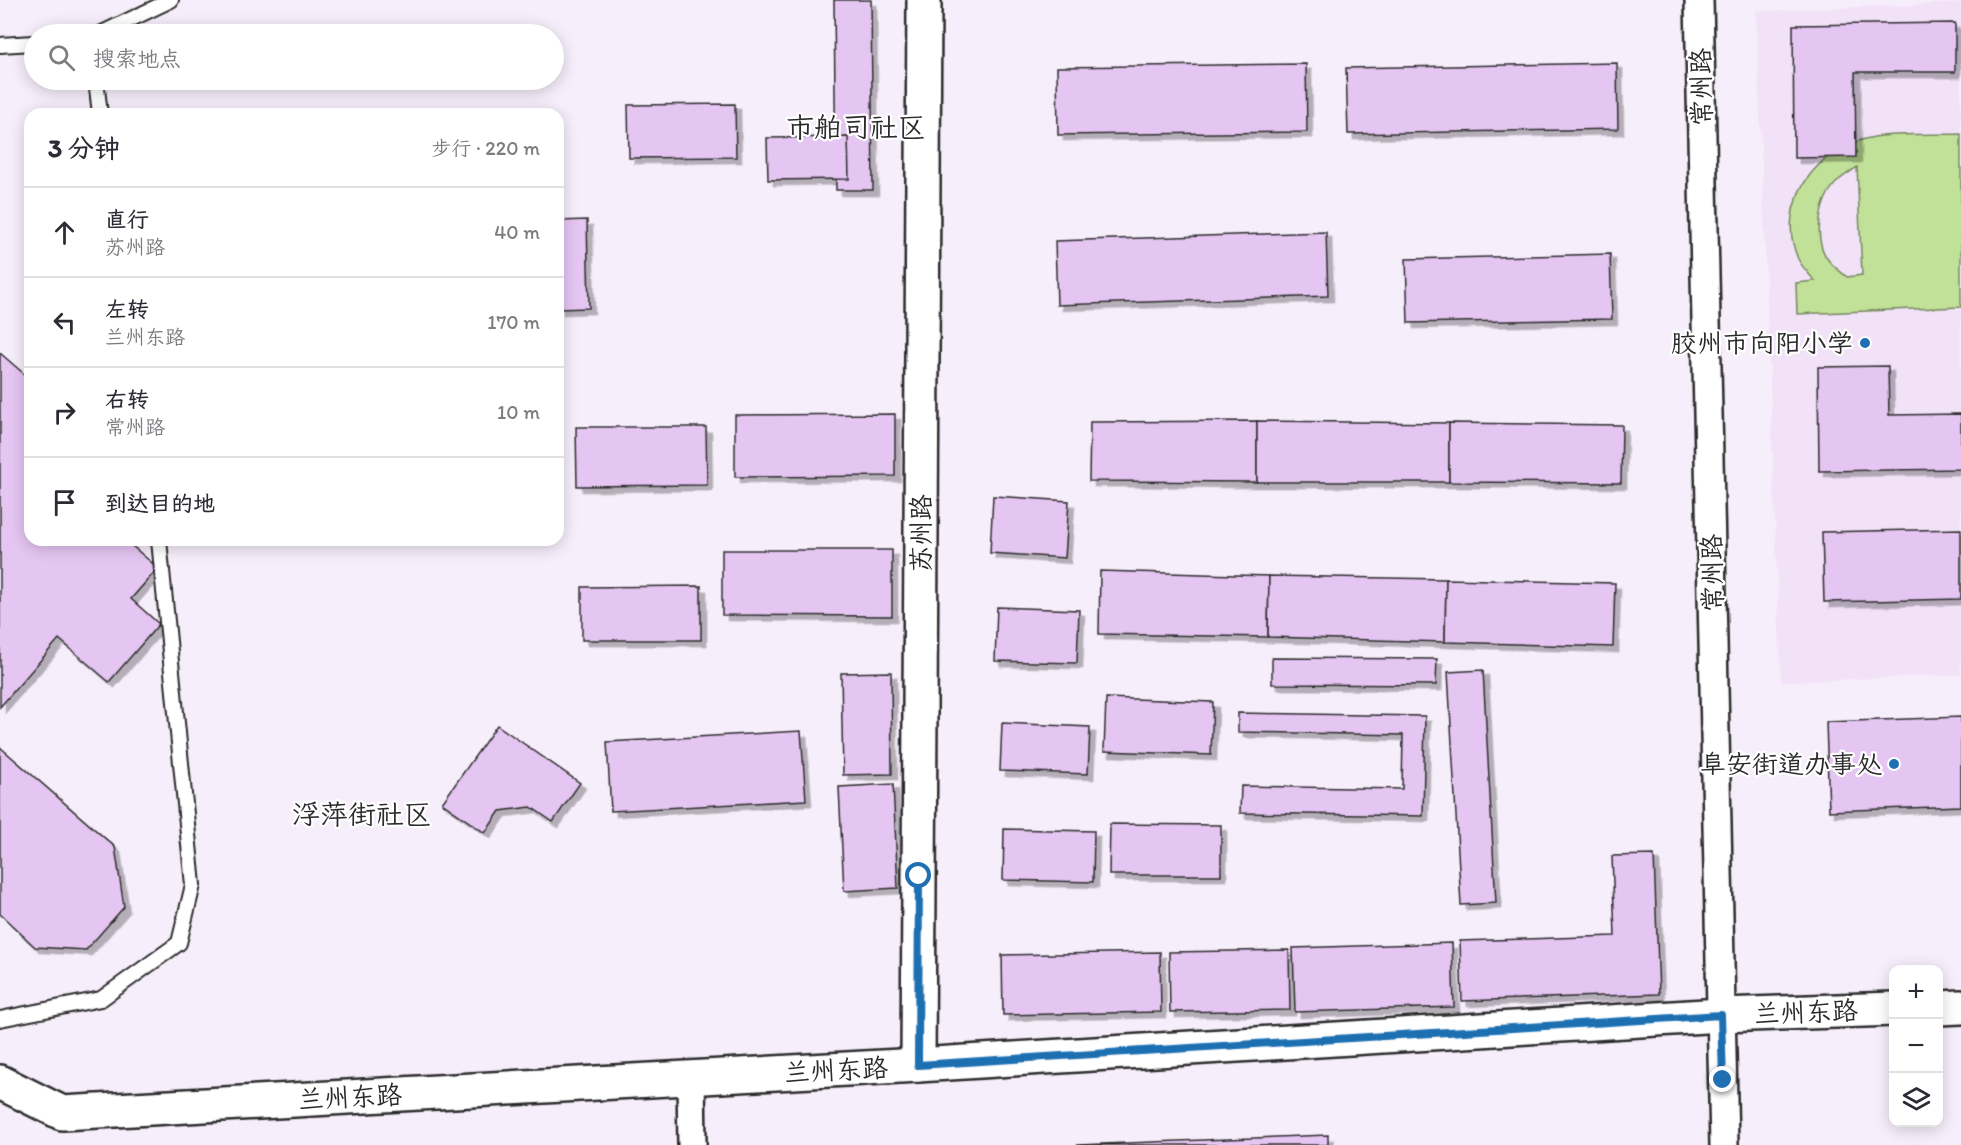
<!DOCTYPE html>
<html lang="zh">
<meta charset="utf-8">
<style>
body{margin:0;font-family:Itim,"LXGW WenKai TC",sans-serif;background:#f2f2f3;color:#2b2b33}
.controls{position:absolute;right:18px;bottom:18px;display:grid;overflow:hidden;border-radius:12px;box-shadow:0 3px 15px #0003}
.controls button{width:54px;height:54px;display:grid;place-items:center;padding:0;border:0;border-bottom:2px solid #e1e1e2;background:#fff;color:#2b2b33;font:30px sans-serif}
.stop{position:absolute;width:18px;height:18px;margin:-14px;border:4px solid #1f6fb2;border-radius:50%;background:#fff}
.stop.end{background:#1f6fb2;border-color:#fff;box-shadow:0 2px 6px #0008}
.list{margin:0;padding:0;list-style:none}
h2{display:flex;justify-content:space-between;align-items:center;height:78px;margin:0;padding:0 24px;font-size:26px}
h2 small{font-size:20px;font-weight:400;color:#7c7c81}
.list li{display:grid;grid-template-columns:39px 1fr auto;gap:18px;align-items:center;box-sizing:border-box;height:90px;padding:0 24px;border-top:2px solid #e1e1e2}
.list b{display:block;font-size:22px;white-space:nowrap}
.list p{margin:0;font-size:20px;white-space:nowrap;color:#7c7c81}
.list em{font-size:20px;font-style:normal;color:#7c7c81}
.icon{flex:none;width:33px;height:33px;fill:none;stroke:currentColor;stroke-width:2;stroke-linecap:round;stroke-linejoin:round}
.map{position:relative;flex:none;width:1961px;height:1145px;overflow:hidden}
.search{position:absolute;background:#fff;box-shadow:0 3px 15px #0003;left:24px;top:24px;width:540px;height:66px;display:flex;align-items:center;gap:15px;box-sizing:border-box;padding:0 21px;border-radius:33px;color:#7c7c81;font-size:22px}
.panel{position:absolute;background:#fff;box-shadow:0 3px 15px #0003;left:24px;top:108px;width:540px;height:438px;border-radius:18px}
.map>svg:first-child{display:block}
</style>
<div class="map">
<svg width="1961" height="1145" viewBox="0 0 1961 1145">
<defs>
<filter id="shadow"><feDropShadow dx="5.5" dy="5.5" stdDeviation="0" flood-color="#0004"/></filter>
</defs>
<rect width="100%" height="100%" fill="#f7eefb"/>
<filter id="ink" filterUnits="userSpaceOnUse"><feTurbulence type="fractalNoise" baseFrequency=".0167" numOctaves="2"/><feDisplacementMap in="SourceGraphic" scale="12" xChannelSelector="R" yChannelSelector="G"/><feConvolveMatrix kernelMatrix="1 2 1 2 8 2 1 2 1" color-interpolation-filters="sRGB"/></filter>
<g filter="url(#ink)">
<path fill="#f2e2f8" d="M1961,3V675L1781,682L1756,11Z"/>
<path fill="#c1e098" stroke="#768662" stroke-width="1.5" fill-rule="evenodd" d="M1961,134V307L1797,314L1796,283L1815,281C1809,274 1802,267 1798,259C1774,203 1817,147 1874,137C1902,133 1933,135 1961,134ZM1857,167L1862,275L1847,277C1841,272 1834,267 1829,261C1812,240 1819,199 1838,181C1843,176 1851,172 1857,167Z"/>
<g fill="#e5c5f2" stroke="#2b2b2b" stroke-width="1.5" filter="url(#shadow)">
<path d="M834,0H871L873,190H836Z"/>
<path d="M1955,23V72H1855L1856,157L1794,158L1793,25Z"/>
<path d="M1617,63L1618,129L1348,134L1346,68Z"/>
<path d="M1306,64L1307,132L1058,135L1057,67Z"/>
<path d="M735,104L736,157L629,158L628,105Z"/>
<path d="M848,137L849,179L768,180L767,138Z"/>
<path d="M587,220L589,308L558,309V221Z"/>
<path d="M1326,232L1328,296L1057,305L1055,241Z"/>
<path d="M1610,254L1612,319L1408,323L1406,259Z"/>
<path d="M0,353L30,379V540H125L158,568L131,599L159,624L109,682L59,639L0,707Z"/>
<path d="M1888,366L1889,415L1961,414V469L1819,471L1818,367Z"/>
<path d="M895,414V476L735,477V415Z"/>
<path d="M1257,421V482L1089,481L1090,422Z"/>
<path d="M1257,421L1449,423V482H1257Z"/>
<path d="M1449,423L1622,425L1621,483L1449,482Z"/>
<path d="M576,427H706L707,485L577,486Z"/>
<path d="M993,496L1069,501L1065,558L990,553Z"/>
<path d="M1961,529V599L1824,602L1822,532Z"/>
<path d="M722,550H892V616L722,615Z"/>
<path d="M1100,571L1269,576L1268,637L1099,634Z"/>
<path d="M1269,576L1446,579L1445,642L1268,637Z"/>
<path d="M1446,579L1615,583L1613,647L1445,642Z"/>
<path d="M701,586V640H582V587Z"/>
<path d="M997,607L1079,610L1077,663L995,661Z"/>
<path d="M1272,658L1437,659L1436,685L1272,684Z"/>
<path d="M1483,670L1496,903L1461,905L1448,672Z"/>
<path d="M891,672L892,774L843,775L841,673Z"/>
<path d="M1106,698L1213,702L1211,755L1104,751Z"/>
<path d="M1238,713L1425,716L1423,816L1240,813L1241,786L1402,789L1403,735L1238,732Z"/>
<path d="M1961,717V806L1829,811L1826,722Z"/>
<path d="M1002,723L1090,727L1088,774L1000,771Z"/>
<path d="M497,725L580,783L553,822L531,807L500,811L485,833L442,803Z"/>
<path d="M801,731L806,800L611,811L607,742Z"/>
<path d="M0,747L115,847L124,907L86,950L35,947L0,914Z"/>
<path d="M893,784L898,888L844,891L839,787Z"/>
<path d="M1110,824L1221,825V875H1109Z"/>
<path d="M1004,829L1094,831L1093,882L1003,880Z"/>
<path d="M1654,855L1659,994L1462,1001L1460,941L1615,936L1612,856Z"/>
<path d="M1452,943L1454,1007L1295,1012L1293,948Z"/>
<path d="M1289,950L1290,1010L1170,1012L1169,952Z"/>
<path d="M1160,952L1161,1012L1003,1015L1002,955Z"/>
<path d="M1328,1135V1145H1077Z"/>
</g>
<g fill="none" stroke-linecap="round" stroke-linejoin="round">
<g stroke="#2b2b2b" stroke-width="18">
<g id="service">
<path d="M100,34L171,0"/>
<path d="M0,45L34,43"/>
<path d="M96,80L100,114"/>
<path d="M0,1019L101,999L179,943L193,885L159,540"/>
</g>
</g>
<g stroke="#2b2b2b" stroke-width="32">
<g id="minor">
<path d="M1699,0L1724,1145"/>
<path d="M691,1078L692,1145"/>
</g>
</g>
<g stroke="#2b2b2b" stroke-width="38">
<path id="tertiary" d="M918,1065L924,0"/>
</g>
<g stroke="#2b2b2b" stroke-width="38">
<g id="secondary">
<path d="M1938,1008L1961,1007"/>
<path d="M0,1082L62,1113L918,1065L1721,1015L1894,1009"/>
</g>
</g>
<use href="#service" stroke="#fff" stroke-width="14"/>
<use href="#minor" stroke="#fff" stroke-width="27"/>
<use href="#tertiary" stroke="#fff" stroke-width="33"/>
<use href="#secondary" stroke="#fff" stroke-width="33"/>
</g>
</g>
<g fill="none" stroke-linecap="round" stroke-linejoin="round" filter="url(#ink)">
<path stroke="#1f6fb2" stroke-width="8" d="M919,876L918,1065L1721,1015L1723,1080"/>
</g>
<g fill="#1f6fb2" stroke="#fff" stroke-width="2">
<circle cx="1865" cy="343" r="6"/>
<circle cx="1894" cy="764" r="6"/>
</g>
<g text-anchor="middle" stroke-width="4.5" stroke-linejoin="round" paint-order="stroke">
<g font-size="26" fill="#2b2b2b" stroke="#fff">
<text transform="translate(1701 87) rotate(-91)" y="9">常州路</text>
<text transform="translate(921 533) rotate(-90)" y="9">苏州路</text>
<text transform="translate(1712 573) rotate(-91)" y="9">常州路</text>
<text transform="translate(1806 1012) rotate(-2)" y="9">兰州东路</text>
<text transform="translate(836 1070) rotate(-3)" y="9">兰州东路</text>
<text transform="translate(350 1097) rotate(-3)" y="9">兰州东路</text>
</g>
<g font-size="26" fill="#2b2b2b" stroke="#fff" text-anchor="end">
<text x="1853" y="352">胶州市向阳小学</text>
<text x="1882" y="773">阜安街道办事处</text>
</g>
<g font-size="28" fill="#2b2b2b" stroke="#fff">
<text x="856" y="137">市舶司社区</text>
<text x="362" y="824">浮萍街社区</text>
</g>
</g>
</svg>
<div class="controls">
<button>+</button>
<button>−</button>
<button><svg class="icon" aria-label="layers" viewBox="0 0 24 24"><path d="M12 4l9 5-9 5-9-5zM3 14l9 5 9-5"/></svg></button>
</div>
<div class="stop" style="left:919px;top:876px"></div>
<div class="stop end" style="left:1723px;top:1080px"></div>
<div class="search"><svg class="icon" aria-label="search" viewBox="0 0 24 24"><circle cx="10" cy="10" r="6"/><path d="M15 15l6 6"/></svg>搜索地点</div>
<section class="panel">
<h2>3 分钟<small>步行 · 220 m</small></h2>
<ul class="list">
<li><svg class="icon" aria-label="ahead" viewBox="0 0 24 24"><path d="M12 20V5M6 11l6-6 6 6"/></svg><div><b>直行</b><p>苏州路</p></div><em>40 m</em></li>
<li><svg class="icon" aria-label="left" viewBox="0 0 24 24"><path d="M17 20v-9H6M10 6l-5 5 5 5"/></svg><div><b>左转</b><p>兰州东路</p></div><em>170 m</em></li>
<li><svg class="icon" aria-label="right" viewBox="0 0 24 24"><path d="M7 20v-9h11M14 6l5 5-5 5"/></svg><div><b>右转</b><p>常州路</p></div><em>10 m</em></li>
<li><svg class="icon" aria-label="arrive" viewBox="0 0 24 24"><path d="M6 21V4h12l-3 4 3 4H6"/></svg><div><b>到达目的地</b></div></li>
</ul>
</section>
</div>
